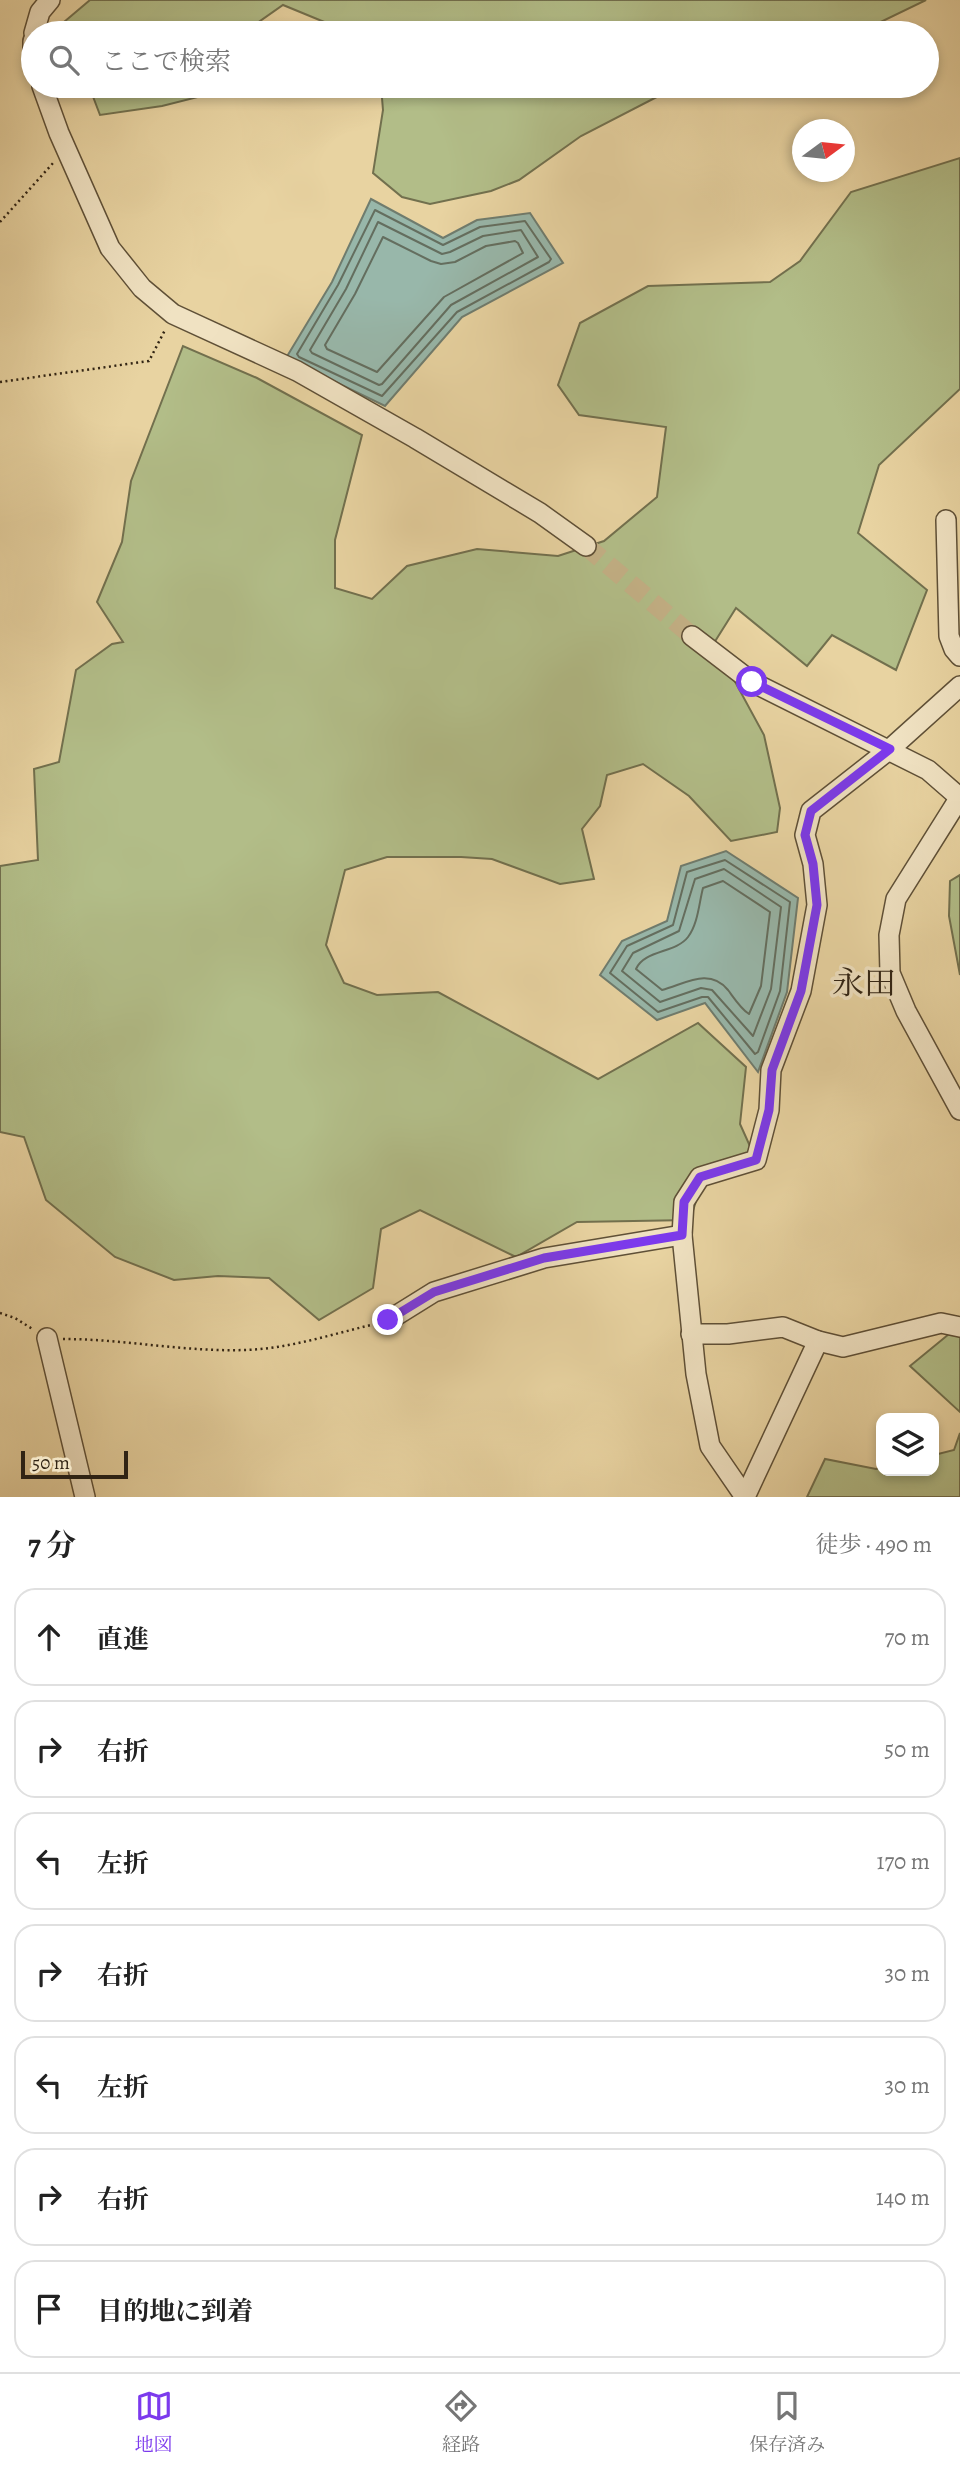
<!DOCTYPE html>
<html lang="ja">
<meta charset="utf-8">
<style>
body{margin:0;font-family:Alegreya,"Noto Serif JP",serif;background:#f6f6f6;color:#222}
.controls{position:absolute;right:21px;bottom:21px;display:grid;overflow:hidden;border-radius:14px;box-shadow:0 4px 10px #0003}
.controls button{width:63px;height:63px;display:grid;place-items:center;padding:0;border:0;border-bottom:2px solid #e0e0e0;background:#fff;color:#222;font:35px sans-serif}
.compass{position:absolute;left:792px;top:119px;width:63px;height:63px;border-radius:50%;background:#fff;box-shadow:0 4px 10px #0003;rotate:75deg}
.scale{position:absolute;left:21px;bottom:18px;width:107px;box-sizing:border-box;padding-left:7px;border:4px solid #312414;border-top:0;font-size:19px;line-height:24px;white-space:nowrap;color:#312414;-webkit-text-stroke:5px #f0e2c2;paint-order:stroke}
.stop{position:absolute;width:21px;height:21px;margin:-16px;border:5px solid #7c3aed;border-radius:50%;background:#fff}
.stop.end{background:#7c3aed;border-color:#fff;box-shadow:0 2px 7px #0008}
.list{margin:0;padding:0;list-style:none}
h2{display:flex;justify-content:space-between;align-items:center;height:91px;margin:0;padding:0 28px;font-size:30px}
h2 small{font-size:23px;font-weight:400;color:#767676}
.list li{display:grid;grid-template-columns:46px 1fr auto;gap:21px;align-items:center;box-sizing:border-box;height:98px;margin:0 14px 14px;padding:0 14px;border:2px solid #e0e0e0;border-radius:21px}
.list b{display:block;font-size:26px;white-space:nowrap}
.list em{font-size:23px;font-style:normal;color:#767676}
.icon{flex:none;width:38px;height:38px;fill:none;stroke:currentColor;stroke-width:2;stroke-linecap:round;stroke-linejoin:round}
.map{position:relative;flex:none;width:960px;height:1497px;overflow:hidden}
.search{position:absolute;background:#fff;box-shadow:0 4px 10px #0003;left:21px;right:21px;top:21px;height:77px;display:flex;align-items:center;gap:18px;box-sizing:border-box;padding:0 24px;border-radius:38px;color:#767676;font-size:26px}
.sheet{height:875px;background:#fff}
nav{display:flex;justify-content:space-around;align-items:center;box-sizing:border-box;height:98px;border-top:2px solid #e0e0e0;background:#fff;font-size:19px;color:#767676}
nav a{display:grid;justify-items:center;gap:4px}
nav .on{color:#7c3aed}
.map>svg:first-child{display:block}
</style>
<div class="map">
<svg width="960" height="1497" viewBox="0 0 960 1497">
<rect width="100%" height="100%" fill="#e8d3a1"/>
<filter id="stains"><feTurbulence type="fractalNoise" baseFrequency=".00286" numOctaves="4"/><feColorMatrix values="0 0 0 0 .2 0 0 0 0 .09 0 0 0 0 .02 0 0 0 .5 -.17"/></filter>
<radialGradient id="worn" r=".72"><stop offset=".6" stop-color="#630" stop-opacity="0"/><stop offset="1" stop-color="#630" stop-opacity=".3"/></radialGradient>
<g fill="#b2bd88" stroke="#72704e" stroke-width="2">
<path d="M90,0H926L858,33H351L283,5L243,33H69L64,22Z"/>
<path d="M89,86H211L206,95L162,106L100,115Z"/>
<path d="M381,86H678L581,136L519,180L491,191L430,204L402,197L373,173L383,110Z"/>
<path d="M960,158V389L879,465L858,533L927,590L896,670L832,635L807,666L736,608L714,643L764,735L780,808L777,832L731,841L689,796L643,764L607,775L600,806L582,829L594,879L560,884L492,859L461,857H387L345,870L326,945L344,983L377,995L438,992L598,1079L698,1023L746,1067L740,1124L754,1155L703,1179L690,1220L577,1222L516,1257L420,1210L381,1229L373,1288L319,1320L269,1278L218,1276L174,1280L115,1257L46,1200L24,1137L0,1132V866L38,860L34,769L59,762L76,670L112,644L123,642L97,602L122,542L131,481L183,346L257,378L362,435L335,540V588L372,599L407,566L477,549L558,556L604,541L657,497L666,427L579,415L558,385L580,323L648,286L770,282L800,261L851,192Z"/>
<path d="M960,875V975L949,916L950,881Z"/>
<path d="M960,1325V1412L910,1366Z"/>
<path d="M960,1433V1497H807L825,1459L876,1469L881,1468V1471H934V1455L954,1450Z"/>
</g>
<g fill="#98b7aa" stroke="#6f7c6e" stroke-width="2">
<path d="M371,199L443,238L477,220L530,213L563,263L462,317L385,406L286,358L332,282Z"/>
<path d="M726,851L798,898L787,992L758,1072L705,1003L657,1020L600,975L622,941L667,921L681,866Z"/>
</g>
<g fill="none" stroke-linecap="round" stroke-linejoin="round">
<g stroke="#646e5f" stroke-width="2">
<path d="M375,210L443,245L480,227L525,221L551,259L549,262L457,312L382,396L299,357L297,354L338,285Z"/>
<path d="M378,222L442,254L450,252L483,236L521,230L538,257L451,305L382,384L379,385L312,353L310,350L346,289Z"/>
<path d="M383,237L431,261L441,264L455,262L486,246L515,241L518,243L523,253L444,297L377,372L327,349L325,345L355,294Z"/>
<path d="M725,860L790,902L780,991L758,1052L755,1054L708,997H702L658,1012L610,973L627,946L673,925L687,872Z"/>
<path d="M724,869L781,907L771,989L753,1036L712,990L701,988L660,1002L622,971L633,953L679,931L695,879Z"/>
<path d="M723,881L770,912L761,986L749,1014C741,1009 734,998 728,990C709,967 685,984 662,990L636,969C644,950 676,953 688,937C698,924 699,903 703,888Z"/>
</g>
<path stroke="#c3b085" stroke-width="19" stroke-dasharray="19 10" stroke-linecap="butt" d="M586,546L692,636"/>
<g stroke="#5f5037" stroke-width="22">
<g id="minor">
<path d="M34,33L40,12L50,0"/>
<path d="M33,41V63"/>
<path d="M42,86L59,133L110,248L142,288L173,314L297,371L415,438L540,513L586,546"/>
<path d="M946,520L949,636L954,649L960,656"/>
<path d="M692,636L752,682L928,770L959,797"/>
<path d="M960,797L896,899L889,935L890,973L906,1011L960,1110"/>
<path d="M389,1320L434,1292L544,1258L682,1235"/>
<path d="M691,1334H728L783,1327L818,1341L843,1347L941,1323L960,1327"/>
<path d="M47,1338L85,1497"/>
<path d="M745,1497L710,1446L696,1374L682,1235L684,1202L700,1177L756,1160L769,1110L771,1070L801,991L817,905L813,864L805,835L811,811L890,749L960,686"/>
<path d="M745,1497L818,1341"/>
</g>
</g>
<g stroke="#312414" stroke-width="2.5" stroke-dasharray="2 3.5" stroke-linecap="butt">
<path d="M0,222L54,162"/>
<path d="M0,382L149,361L165,330"/>
<path d="M0,1313L15,1318L34,1330"/>
<path d="M63,1339C124,1339 184,1352 244,1350C289,1349 332,1334 375,1324"/>
</g>
<use href="#minor" stroke="#f0e2c2" stroke-width="19"/>
</g>
<g fill="none" stroke-linecap="round" stroke-linejoin="round">
<path stroke="#7c3aed" stroke-width="9" d="M388,1320L434,1292L544,1258L682,1235L684,1202L700,1177L756,1160L769,1110L772,1070L801,991L817,905L813,864L805,835L811,811L890,749L752,682"/>
</g>
<g text-anchor="middle" stroke-width="7" stroke-linejoin="round" paint-order="stroke">
<g font-size="32" fill="#312414" stroke="#f0e2c2">
<text x="864" y="994">永田</text>
</g>
</g>
<rect width="100%" height="100%" filter="url(#stains)"/>
<rect width="100%" height="100%" fill="url(#worn)"/>
</svg>
<div class="controls">
<button><svg class="icon" aria-label="layers" viewBox="0 0 24 24"><path d="M12 4l9 5-9 5-9-5zM3 14l9 5 9-5"/></svg></button>
</div>
<svg class="compass" viewBox="-18 -18 36 36"><path d="M0-13l5 13h-10z" fill="#e53935"/><path d="M0 13l5-13h-10z" fill="#767676"/></svg>
<div class="scale">50 m</div>
<div class="stop" style="left:752px;top:682px"></div>
<div class="stop end" style="left:388px;top:1320px"></div>
<div class="search"><svg class="icon" aria-label="search" viewBox="0 0 24 24"><circle cx="10" cy="10" r="6"/><path d="M15 15l6 6"/></svg>ここで検索</div>
</div>
<section class="sheet">
<h2>7 分<small>徒歩 · 490 m</small></h2>
<ul class="list">
<li><svg class="icon" aria-label="ahead" viewBox="0 0 24 24"><path d="M12 20V5M6 11l6-6 6 6"/></svg><div><b>直進</b></div><em>70 m</em></li>
<li><svg class="icon" aria-label="right" viewBox="0 0 24 24"><path d="M7 20v-9h11M14 6l5 5-5 5"/></svg><div><b>右折</b></div><em>50 m</em></li>
<li><svg class="icon" aria-label="left" viewBox="0 0 24 24"><path d="M17 20v-9H6M10 6l-5 5 5 5"/></svg><div><b>左折</b></div><em>170 m</em></li>
<li><svg class="icon" aria-label="right" viewBox="0 0 24 24"><path d="M7 20v-9h11M14 6l5 5-5 5"/></svg><div><b>右折</b></div><em>30 m</em></li>
<li><svg class="icon" aria-label="left" viewBox="0 0 24 24"><path d="M17 20v-9H6M10 6l-5 5 5 5"/></svg><div><b>左折</b></div><em>30 m</em></li>
<li><svg class="icon" aria-label="right" viewBox="0 0 24 24"><path d="M7 20v-9h11M14 6l5 5-5 5"/></svg><div><b>右折</b></div><em>140 m</em></li>
<li><svg class="icon" aria-label="arrive" viewBox="0 0 24 24"><path d="M6 21V4h12l-3 4 3 4H6"/></svg><div><b>目的地に到着</b></div></li>
</ul>
</section>
<nav>
<a class="on"><svg class="icon" aria-label="map" viewBox="0 0 24 24"><path d="M3 6l6-2 6 2 6-2v14l-6 2-6-2-6 2zM9 4v14M15 6v14"/></svg>地図</a>
<a><svg class="icon" aria-label="directions" viewBox="0 0 24 24"><path d="M12 3l9 9-9 9-9-9zM9 14v-3h6M13 9l2 2-2 2"/></svg>経路</a>
<a><svg class="icon" aria-label="saved" viewBox="0 0 24 24"><path d="M7 4h10v16l-5-4-5 4z"/></svg>保存済み</a>
</nav>
